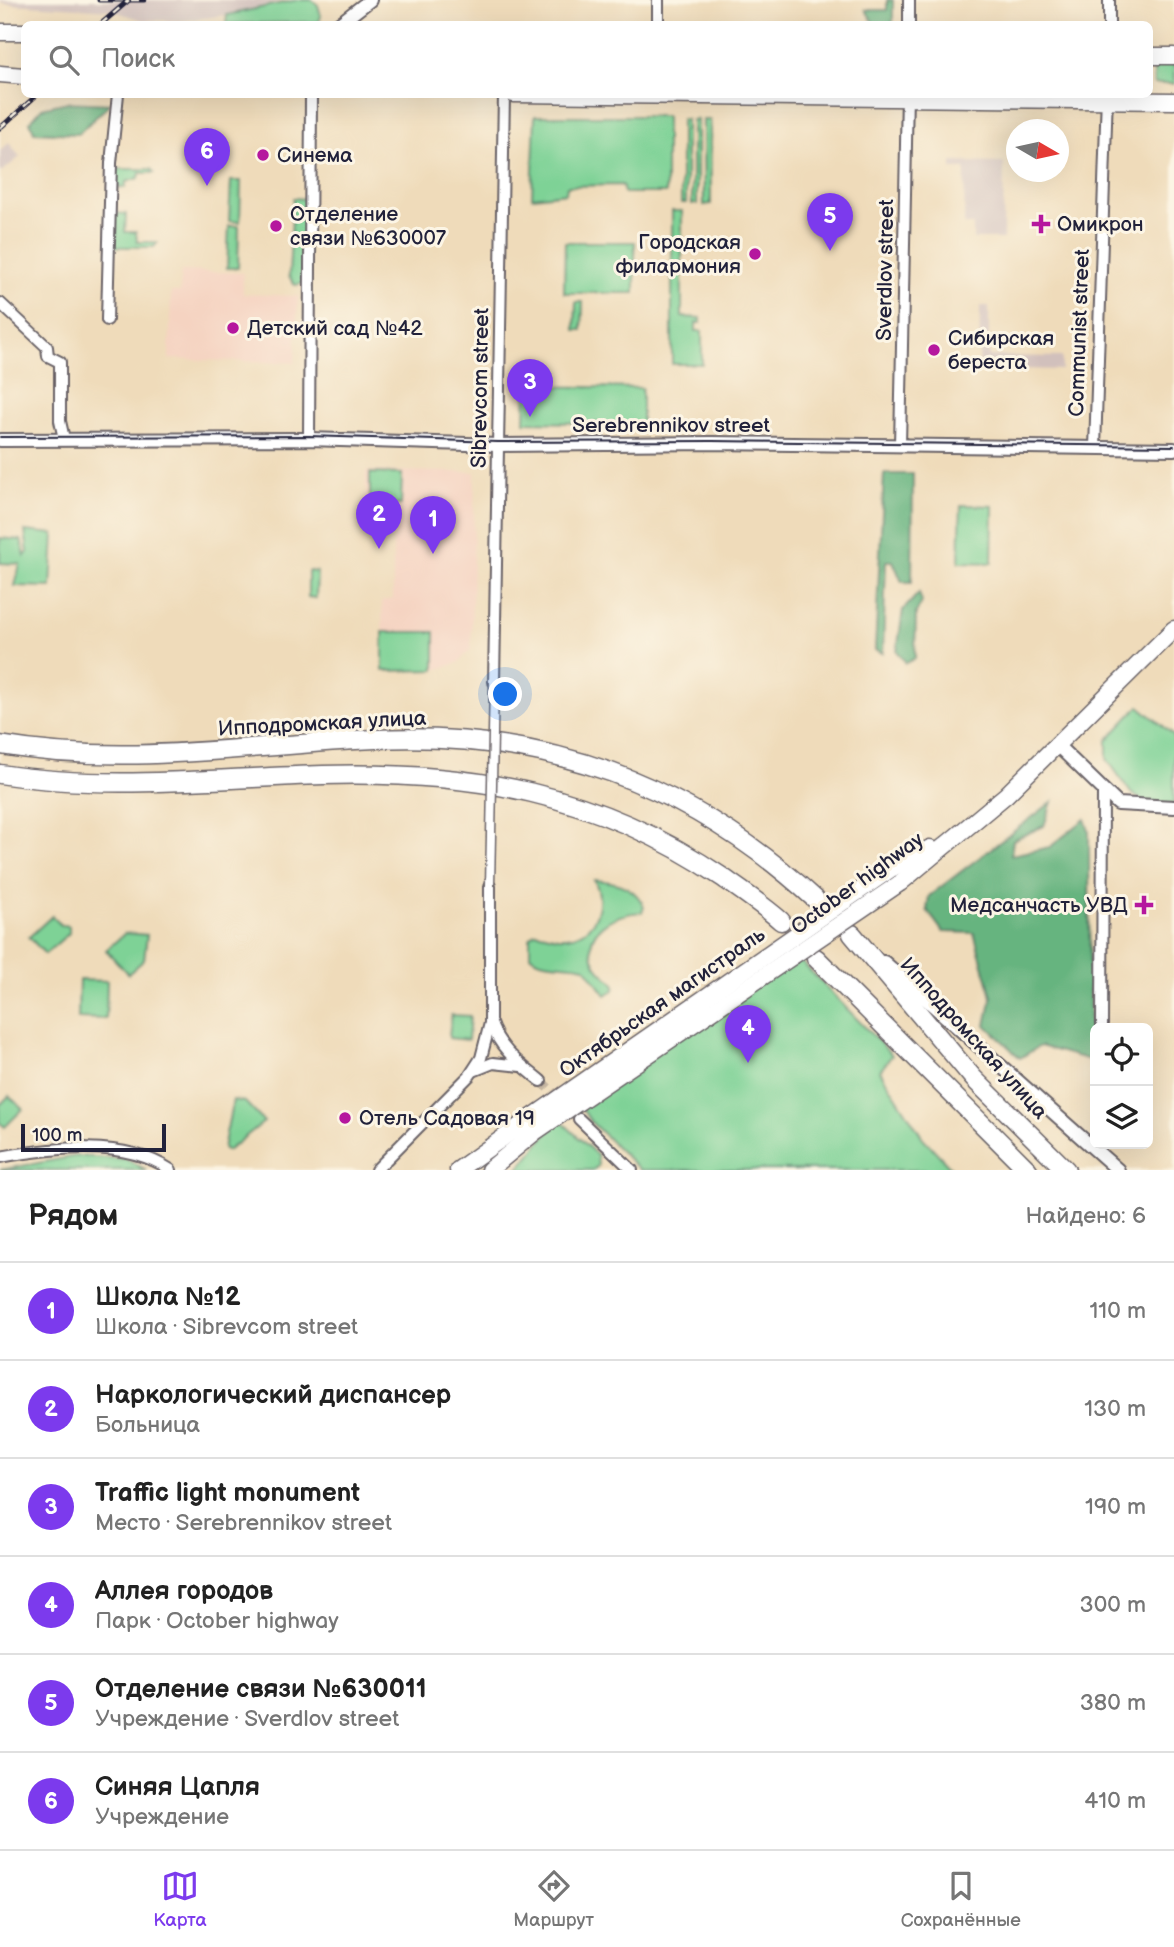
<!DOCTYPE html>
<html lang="ru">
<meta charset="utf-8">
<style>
body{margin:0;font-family:"Balsamiq Sans",sans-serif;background:#f6f6f6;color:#222}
.controls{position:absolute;right:21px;bottom:21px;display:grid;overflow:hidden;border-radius:10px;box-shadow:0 7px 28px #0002}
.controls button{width:63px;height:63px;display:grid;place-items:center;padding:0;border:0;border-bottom:2px solid #e0e0e0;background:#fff;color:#222;font:35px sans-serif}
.compass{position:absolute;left:1006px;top:119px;width:63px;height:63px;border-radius:50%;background:#fff;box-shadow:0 7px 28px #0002;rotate:99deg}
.scale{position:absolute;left:21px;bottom:18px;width:145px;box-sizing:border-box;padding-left:7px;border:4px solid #22223b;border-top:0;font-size:19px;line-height:24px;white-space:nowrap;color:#22223b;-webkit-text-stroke:5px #fcf5e5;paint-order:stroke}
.you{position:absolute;left:506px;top:695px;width:24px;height:24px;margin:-18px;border:5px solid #fff;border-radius:50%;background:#1a73e8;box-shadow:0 0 0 10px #1a73e833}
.badge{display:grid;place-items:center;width:46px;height:46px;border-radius:50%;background:#7c3aed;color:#fff;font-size:23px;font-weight:700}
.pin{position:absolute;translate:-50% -58px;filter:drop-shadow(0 2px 4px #0008)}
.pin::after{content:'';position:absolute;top:37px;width:24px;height:21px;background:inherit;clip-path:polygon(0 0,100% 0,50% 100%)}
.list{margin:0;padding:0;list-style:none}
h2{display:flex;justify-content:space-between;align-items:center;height:91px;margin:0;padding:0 28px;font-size:30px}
h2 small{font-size:23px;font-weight:400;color:#767676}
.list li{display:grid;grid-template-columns:46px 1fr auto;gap:21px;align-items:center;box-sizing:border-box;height:98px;padding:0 28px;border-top:2px solid #e0e0e0}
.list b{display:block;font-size:26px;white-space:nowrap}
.list p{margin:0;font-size:23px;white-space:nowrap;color:#767676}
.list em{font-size:23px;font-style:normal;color:#767676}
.icon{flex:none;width:38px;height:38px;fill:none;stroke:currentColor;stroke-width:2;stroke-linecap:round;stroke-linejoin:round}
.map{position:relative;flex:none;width:1174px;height:1170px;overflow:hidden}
.search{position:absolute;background:#fff;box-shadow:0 7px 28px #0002;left:21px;right:21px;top:21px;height:77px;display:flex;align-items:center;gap:18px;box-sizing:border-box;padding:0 24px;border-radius:10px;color:#767676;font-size:26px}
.sheet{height:679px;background:#fff}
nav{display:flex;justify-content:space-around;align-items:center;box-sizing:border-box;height:98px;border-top:2px solid #e0e0e0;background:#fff;font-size:19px;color:#767676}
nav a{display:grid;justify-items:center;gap:4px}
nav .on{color:#7c3aed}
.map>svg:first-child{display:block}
</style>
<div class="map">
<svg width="1174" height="1170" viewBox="0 0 1174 1170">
<rect width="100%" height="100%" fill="#fcf5e5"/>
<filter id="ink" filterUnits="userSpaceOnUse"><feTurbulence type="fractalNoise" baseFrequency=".0143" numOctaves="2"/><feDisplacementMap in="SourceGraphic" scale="14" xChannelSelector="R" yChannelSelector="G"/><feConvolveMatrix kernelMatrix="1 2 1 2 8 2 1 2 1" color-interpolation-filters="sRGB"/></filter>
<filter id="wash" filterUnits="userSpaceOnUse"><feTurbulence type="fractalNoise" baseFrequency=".00686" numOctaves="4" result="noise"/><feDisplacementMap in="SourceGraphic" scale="28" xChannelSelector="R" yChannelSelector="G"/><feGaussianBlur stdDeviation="1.57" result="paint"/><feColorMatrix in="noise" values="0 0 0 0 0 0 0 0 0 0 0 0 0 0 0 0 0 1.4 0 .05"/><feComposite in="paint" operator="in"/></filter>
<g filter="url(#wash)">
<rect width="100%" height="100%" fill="#efdbba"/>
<g fill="#f5d3c1">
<path d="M181,271L243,273V294L298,296L295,363L169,359L171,292H180Z"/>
<path d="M366,471L475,472L471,649L458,663L435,670L383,671L382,601L393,599V508L366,507Z"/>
</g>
<g fill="#d1c0bc">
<path d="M0,0H287L227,15L181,21L143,20L110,10L9,4L0,3Z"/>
<path d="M9,143L20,157L0,173V151Z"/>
<path d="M952,162L1004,163L1003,239H973V225H964L965,169H952Z"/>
<path d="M980,306H989V356L1062,357V370L979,368Z"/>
</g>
<g fill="#7ed296" stroke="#507a68" stroke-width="2">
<path d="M297,0H312L318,5L321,16L319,22L226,24L227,15Z"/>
<rect x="1154" y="63" width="20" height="21"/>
<path d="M535,116H666V193H624L622,185L567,186L566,193L532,197Z"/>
<rect x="681" y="119" width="5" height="84"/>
<path d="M697,119V204H692V120Z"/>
<path d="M703,120H710L711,204L704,205Z"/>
<path d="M118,169H151L154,173H140L139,178L126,182L125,188L115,187V171Z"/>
<path d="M231,181H241L240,222L229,221Z"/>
<path d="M293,198L305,199L302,284L295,285L289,276Z"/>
<path d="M672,211H682V317L701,318V323H696V331H702V364H672Z"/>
<path d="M114,213L126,214L125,232H136L137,242H158L154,247H114Z"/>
<path d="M229,226H239L238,268H227Z"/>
<path d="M565,242H635V293H564Z"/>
<path d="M576,302H583L582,330H575Z"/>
<path d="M526,386L642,388V424L525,422Z"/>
<path d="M370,473L402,474L401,505L370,504Z"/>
<path d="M961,505L993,506L992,563L959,562Z"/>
<path d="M25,531L54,534L51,587L15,586L20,564L0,563V538L21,540L25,556L28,552Z"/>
<path d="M308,571L317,572L316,598L308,597Z"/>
<path d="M383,632H435V670L383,671Z"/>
<path d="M1139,706L1174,735V804L1151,806L1131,793L1107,759V740Z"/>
<path d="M594,880C614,881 636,886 644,907L642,912C616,913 578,929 596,965C601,974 610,978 615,985L614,990L606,995L585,967C568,962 540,966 530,955V938L534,933C543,931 551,937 561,937C593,939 608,905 594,880Z"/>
<path d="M52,916L61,925L69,926V933L45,954L29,937Z"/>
<path d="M125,933L147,935L144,960L128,974L106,950Z"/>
<path d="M786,946L892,1055L880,1071L923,1138L953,1170H640L591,1122L569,1090Z"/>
<path d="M79,980L107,981L106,1019L78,1018Z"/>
<path d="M451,1015L470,1016L468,1040L449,1038Z"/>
<path d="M9,1096L23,1109L5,1127L0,1123V1105Z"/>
<path d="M233,1100L245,1102L264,1122L227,1151L223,1148Z"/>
<path d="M559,1119L597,1155L598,1166L593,1170H517Z"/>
<path d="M77,1156L126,1159L146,1170H0Z"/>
</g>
<g fill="#66b47f" stroke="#446b5d" stroke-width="2">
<path d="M887,0H893V24H874L866,10H887Z"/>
<path d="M67,102L110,104L78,134L34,132L30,122L42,108Z"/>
<path d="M884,474H913L912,582H902L893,561H886L883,653L875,650Z"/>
<path d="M919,593L922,602L916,613L915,658L906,663L897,651L903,610Z"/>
<path d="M1052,802L1044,826L1013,840L1011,855L1050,847L1085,819L1089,831L1090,1060L1040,1046L1020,1058L986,1025L992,997L974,933L943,932L927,910L929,896Z"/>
</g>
</g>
<g filter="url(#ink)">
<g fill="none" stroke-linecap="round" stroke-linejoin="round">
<path stroke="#c6b6a1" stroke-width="10" stroke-dasharray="10 5" stroke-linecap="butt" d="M541,1081L561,1101"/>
<g stroke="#6a6367" stroke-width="14">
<g id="minor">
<path d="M658,0V24"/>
<path d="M909,24V0"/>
<path d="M1109,24V0"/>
<path d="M0,303L47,347L48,356L60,362V421L64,439"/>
<path d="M107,320L111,163L118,94"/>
<path d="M309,439L311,94"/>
<path d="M900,446L907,94"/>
<path d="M1095,448L1107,94"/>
<path d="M494,682L504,94"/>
<path d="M490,886V1021C499,1049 519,1063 541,1081"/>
<path d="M1102,1028L1103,791"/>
<path d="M473,1071L493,1063L521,1066"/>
<path d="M579,1119L632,1170"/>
<path d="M0,1157C54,1148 123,1138 171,1170"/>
<path d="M376,1170L470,1075L481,1058L490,1023"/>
</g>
</g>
<g stroke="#6a6367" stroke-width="16">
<g id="tertiary">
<path d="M339,24L370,0"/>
<path d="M0,440L309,439L498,445L712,443L1174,449"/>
<path d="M1058,746L1118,804L1174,807"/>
<path d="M884,962L1118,1170"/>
</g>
</g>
<g stroke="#6a6367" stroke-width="19">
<g id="primary">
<path d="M0,32H24"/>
<path d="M1150,56H1174"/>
<path d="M0,74L24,76"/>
<path d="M513,94L1174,101"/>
<path d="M891,869L930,848"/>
<path d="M900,883L1006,795L1174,629"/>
<path d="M458,1170L528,1120"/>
<path d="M489,1170L535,1132"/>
</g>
</g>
<g stroke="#6a6367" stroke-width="21">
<g id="trunk">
<path d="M0,745C128,767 247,745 375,739C546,731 689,783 815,899"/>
<path d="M0,774C109,791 214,778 323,775C472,771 596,792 722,877C742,891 763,905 781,921"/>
<path d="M852,934L974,1079L1066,1170"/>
<path d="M816,958L1028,1170"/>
</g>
</g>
<use href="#minor" stroke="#fff" stroke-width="10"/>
<use href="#tertiary" stroke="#fff" stroke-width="12"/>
<use href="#primary" stroke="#fff" stroke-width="16"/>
<use href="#trunk" stroke="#fff" stroke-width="18"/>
<path stroke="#22223b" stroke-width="2" d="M0,437L309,436L498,442L712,441L1174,446"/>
<g stroke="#22223b" stroke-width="5">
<g id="rail">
<path d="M99,0H144"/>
<path d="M101,24L129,0"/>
<path d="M0,128L38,94"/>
</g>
</g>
<use href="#rail" stroke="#fcf5e5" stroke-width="2.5" stroke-dasharray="8" stroke-linecap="butt"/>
<g stroke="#6a6367" stroke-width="11" stroke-linecap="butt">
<path id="pedestrian-bridge" d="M490,886L494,682"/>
</g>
<g stroke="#6a6367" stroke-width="19" stroke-linecap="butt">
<g id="primary-bridge">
<path d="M528,1120L891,869"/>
<path d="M535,1132L900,883"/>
</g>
</g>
<use href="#pedestrian-bridge" stroke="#fff" stroke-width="8"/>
<use href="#primary-bridge" stroke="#fff" stroke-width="16"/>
</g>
</g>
<g fill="#b5179e" stroke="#fcf5e5" stroke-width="2.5">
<circle cx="263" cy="155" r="7"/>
<path d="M1037.5 213.5h7v7h7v7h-7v7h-7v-7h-7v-7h7z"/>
<circle cx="276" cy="226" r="7"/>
<circle cx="755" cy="254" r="7"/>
<circle cx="233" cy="328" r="7"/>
<circle cx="934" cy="350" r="7"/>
<path d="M1140.5 894.5h7v7h7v7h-7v7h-7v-7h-7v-7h7z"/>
<circle cx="345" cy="1118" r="7"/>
</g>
<g text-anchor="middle" stroke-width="6" stroke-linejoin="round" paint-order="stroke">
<g font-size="21" fill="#22223b" stroke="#fcf5e5" text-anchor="start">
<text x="277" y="162">Синема</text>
<text x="290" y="221">Отделение<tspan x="290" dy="24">связи №630007</tspan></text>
<text x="1057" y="231">Омикрон</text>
<text x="741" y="249" text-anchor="end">Городская<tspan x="741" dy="24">филармония</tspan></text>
<text x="247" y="335">Детский сад №42</text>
<text x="948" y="345">Сибирская<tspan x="948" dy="24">береста</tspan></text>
<text x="1128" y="912" text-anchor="end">Медсанчасть УВД</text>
<text x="359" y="1125">Отель Садовая 19</text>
</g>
<g font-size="21" fill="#22223b" stroke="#fcf5e5">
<text transform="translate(885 270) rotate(-89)" y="7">Sverdlov street</text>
<text transform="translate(1079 333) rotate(-88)" y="7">Communist street</text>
<text transform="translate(480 388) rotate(-89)" y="7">Sibrevcom street</text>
<text x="671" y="432">Serebrennikov street</text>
<text transform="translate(322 723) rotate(-3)" y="7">Ипподромская улица</text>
<text transform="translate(857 883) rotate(-36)" y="7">October highway</text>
<text transform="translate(662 1002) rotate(-35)" y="7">Октябрьская магистраль</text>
<text transform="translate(974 1038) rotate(48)" y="7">Ипподромская улица</text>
</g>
</g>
</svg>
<div class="controls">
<button><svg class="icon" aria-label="locate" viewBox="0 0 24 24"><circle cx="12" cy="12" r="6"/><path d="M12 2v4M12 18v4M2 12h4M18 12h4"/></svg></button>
<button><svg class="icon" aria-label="layers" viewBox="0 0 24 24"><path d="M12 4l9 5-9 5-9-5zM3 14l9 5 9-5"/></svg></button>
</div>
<svg class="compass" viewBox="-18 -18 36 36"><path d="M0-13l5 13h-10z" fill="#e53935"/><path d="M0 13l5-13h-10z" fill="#767676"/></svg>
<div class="scale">100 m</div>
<div class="you"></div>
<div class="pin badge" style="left:433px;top:554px">1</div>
<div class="pin badge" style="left:379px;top:549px">2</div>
<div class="pin badge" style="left:530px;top:417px">3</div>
<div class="pin badge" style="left:748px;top:1063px">4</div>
<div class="pin badge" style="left:830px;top:251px">5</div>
<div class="pin badge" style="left:207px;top:186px">6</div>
<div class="search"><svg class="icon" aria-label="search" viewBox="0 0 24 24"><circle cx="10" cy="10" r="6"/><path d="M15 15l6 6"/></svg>Поиск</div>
</div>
<section class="sheet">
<h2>Рядом<small>Найдено: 6</small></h2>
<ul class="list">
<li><span class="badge">1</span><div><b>Школа №12</b><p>Школа · Sibrevcom street</p></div><em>110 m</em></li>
<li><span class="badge">2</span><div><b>Наркологический диспансер</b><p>Больница</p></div><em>130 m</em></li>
<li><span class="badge">3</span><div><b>Traffic light monument</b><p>Место · Serebrennikov street</p></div><em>190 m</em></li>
<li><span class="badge">4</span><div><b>Аллея городов</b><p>Парк · October highway</p></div><em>300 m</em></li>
<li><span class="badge">5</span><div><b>Отделение связи №630011</b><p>Учреждение · Sverdlov street</p></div><em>380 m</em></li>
<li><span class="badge">6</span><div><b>Синяя Цапля</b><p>Учреждение</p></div><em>410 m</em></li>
</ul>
</section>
<nav>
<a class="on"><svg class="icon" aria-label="map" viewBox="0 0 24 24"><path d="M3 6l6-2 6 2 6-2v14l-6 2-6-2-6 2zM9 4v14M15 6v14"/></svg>Карта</a>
<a><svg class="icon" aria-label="directions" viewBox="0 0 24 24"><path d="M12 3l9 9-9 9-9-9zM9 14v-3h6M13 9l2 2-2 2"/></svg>Маршрут</a>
<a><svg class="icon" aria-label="saved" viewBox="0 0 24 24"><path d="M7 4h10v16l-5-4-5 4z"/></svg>Сохранённые</a>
</nav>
